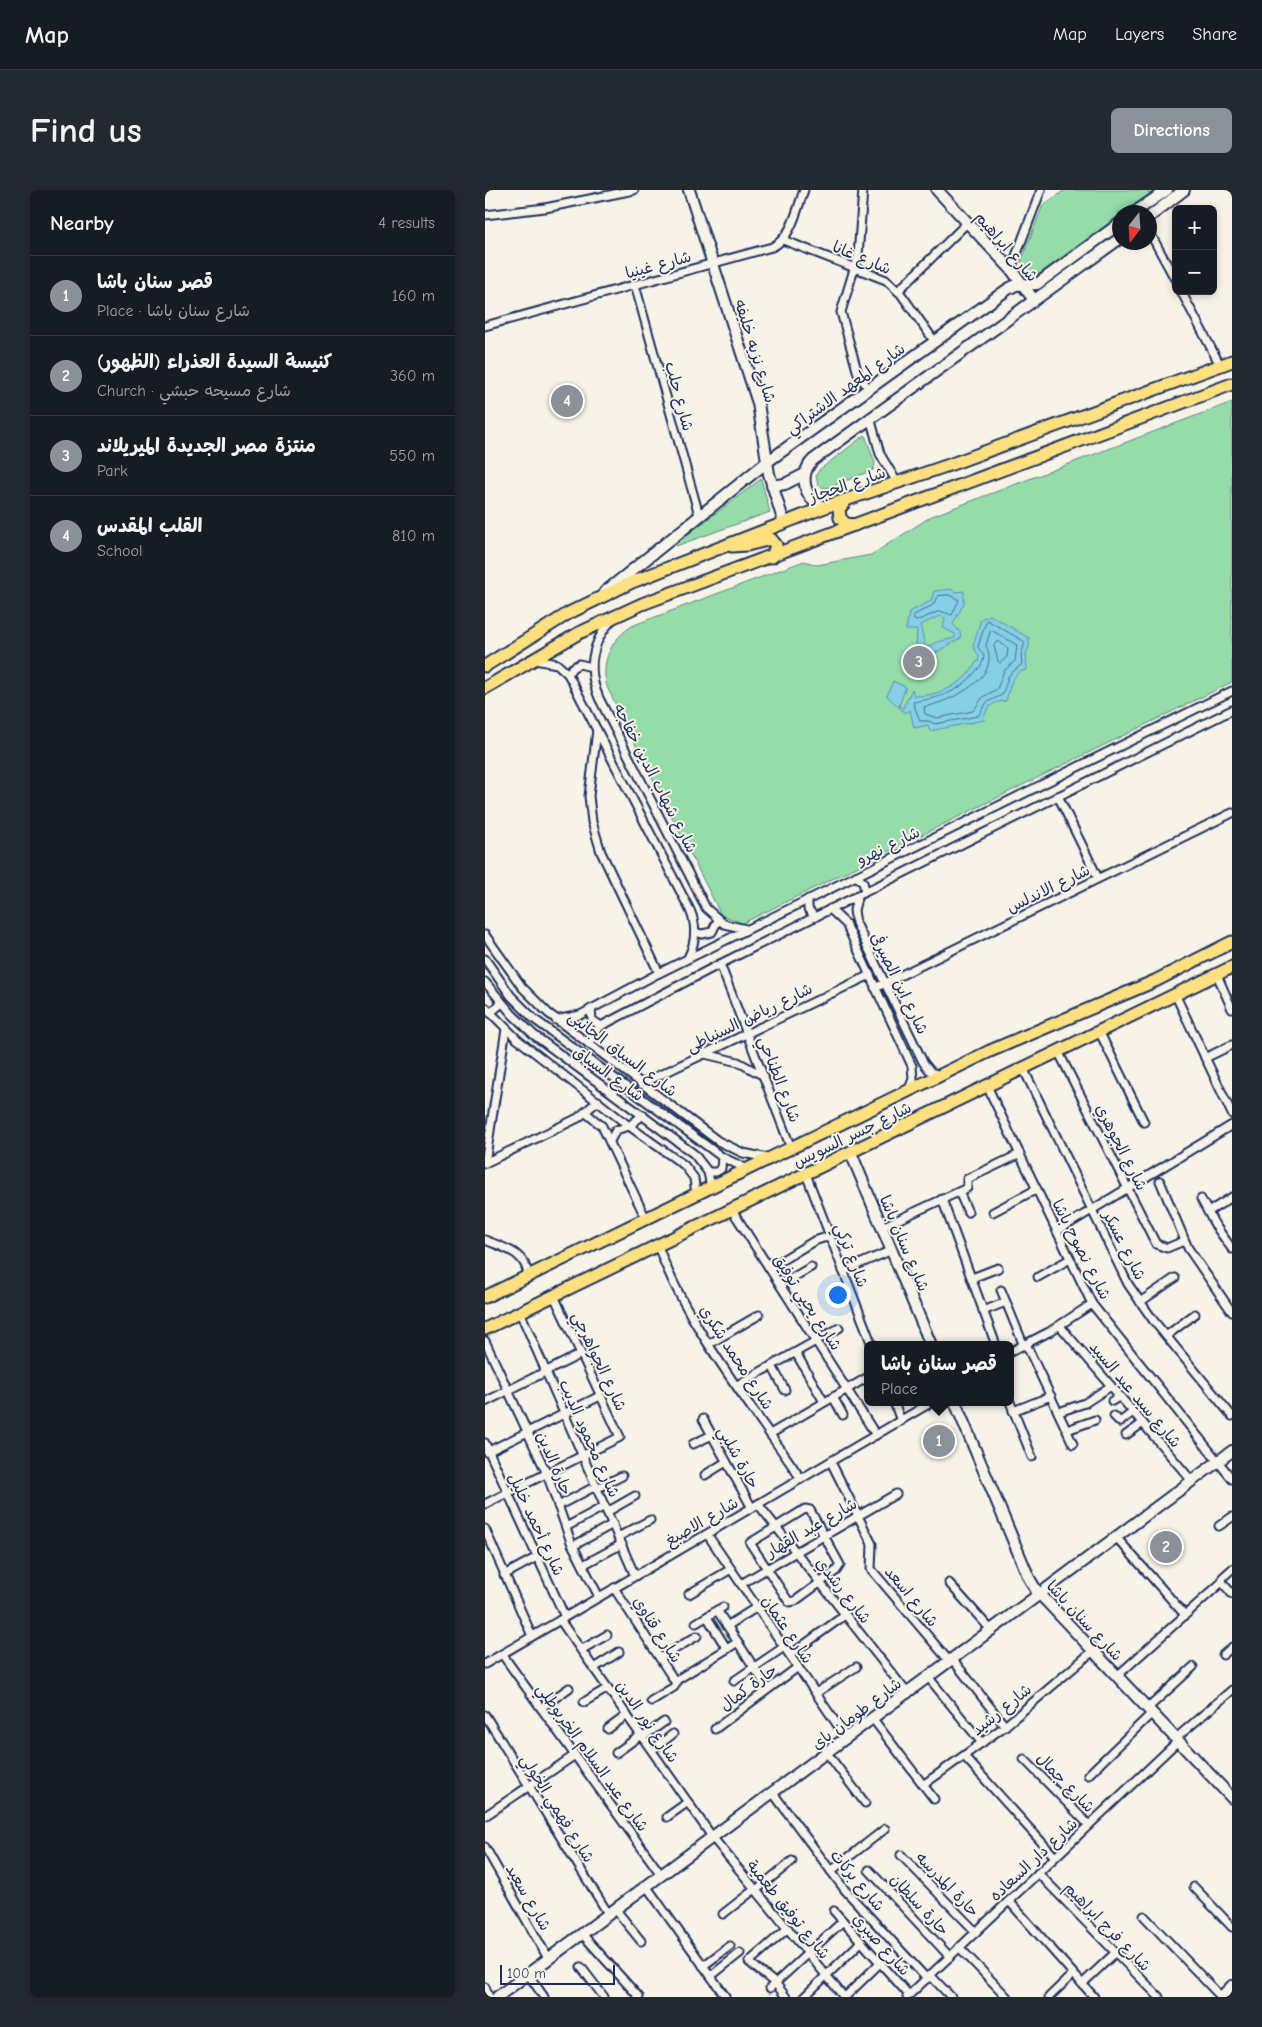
<!DOCTYPE html>
<meta charset="utf-8">
<style>
body{margin:0;font-family:"Comic Neue","Playpen Sans Arabic",sans-serif;background:#242831;color:#f1f3f6}
.controls{position:absolute;right:15px;top:15px;display:grid;overflow:hidden;border-radius:8px;box-shadow:0 2px 8px #0003}
.controls button{width:45px;height:45px;display:grid;place-items:center;padding:0;border:0;border-bottom:1px solid #363941;background:#171b24;color:#f1f3f6;font:25px sans-serif}
.compass{position:absolute;left:627px;top:15px;width:45px;height:45px;border-radius:50%;background:#171b24;box-shadow:0 2px 8px #0003;rotate:197deg}
.scale{position:absolute;left:15px;bottom:12px;width:115px;box-sizing:border-box;padding-left:5px;border:2px solid #1b2f5e;border-top:0;font-size:14px;line-height:18px;white-space:nowrap;color:#1b2f5e;-webkit-text-stroke:4px #f7f3e8;paint-order:stroke}
.you{position:absolute;left:352px;top:1104px;width:18px;height:18px;margin:-12px;border:4px solid #fff;border-radius:50%;background:#1a73e8;box-shadow:0 0 0 8px #1a73e833}
.badge{display:grid;place-items:center;width:32px;height:32px;border-radius:50%;background:#8c9099;color:#fff;font-size:16px;font-weight:700}
.pin{position:absolute;translate:-50% -50%;border:2px solid #fff;box-shadow:0 1px 5px #0006}
.popup{position:absolute;left:379px;top:1151px;width:150px;height:65px;box-sizing:border-box;display:grid;place-content:center;border-radius:8px;background:#171b24;filter:drop-shadow(0 1px 4px #0005);font-size:16px;white-space:nowrap;color:#9ea1a6}
.popup b{font-size:19px;color:#f1f3f6}
.popup::after{content:'';position:absolute;left:50%;top:100%;margin-left:-10px;border:10px solid transparent;border-top-color:#171b24}
.list{margin:0;padding:0;list-style:none}
h2{display:flex;justify-content:space-between;align-items:center;height:65px;margin:0;padding:0 20px;font-size:21px}
h2 small{font-size:16px;font-weight:400;color:#9ea1a6}
.list li{display:grid;grid-template-columns:32px 1fr auto;gap:15px;align-items:center;box-sizing:border-box;height:80px;padding:0 20px;border-top:1px solid #363941}
.list b{display:block;font-size:19px;white-space:nowrap}
.list p{margin:0;font-size:16px;white-space:nowrap;color:#9ea1a6}
.list em{font-size:16px;font-style:normal;color:#9ea1a6}
.map{position:relative;flex:none;width:747px;height:1807px;overflow:hidden;border-radius:8px}
header{display:flex;align-items:center;gap:30px;box-sizing:border-box;height:70px;padding:0 25px;background:#171b24;border-bottom:1px solid #363941}
header strong{font-size:24px}
nav{display:flex;gap:28px;margin-inline-start:auto;font-size:18px}
.intro{display:flex;align-items:center;justify-content:space-between;box-sizing:border-box;height:120px;padding:0 30px}
h1{margin:0;font-size:35px}
.button{padding:12px 22px;border-radius:8px;background:#8c9099;color:#fff;font-size:18px;font-weight:700}
main{display:flex;gap:30px;padding:0 30px}
aside{flex:1;background:#171b24;border-radius:8px;box-shadow:0 2px 8px #0003}
.map>svg:first-child{display:block}
</style>
<header>
<strong>Map</strong>
<nav><a>Map</a><a>Layers</a><a>Share</a></nav>
</header>
<div class="intro"><h1>Find us</h1><a class="button">Directions</a></div>
<main>
<aside>
<h2>Nearby<small>4 results</small></h2>
<ul class="list">
<li><span class="badge">1</span><div><b>قصر سنان باشا</b><p>Place · شارع سنان باشا</p></div><em>160 m</em></li>
<li><span class="badge">2</span><div><b>كنيسة السيدة العذراء (الظهور)</b><p>Church · شارع مسيحه حبشي</p></div><em>360 m</em></li>
<li><span class="badge">3</span><div><b>منتزة مصر الجديدة الميريلاند</b><p>Park</p></div><em>550 m</em></li>
<li><span class="badge">4</span><div><b>القلب المقدس</b><p>School</p></div><em>810 m</em></li>
</ul>
</aside>
<div class="map">
<svg width="747" height="1807" viewBox="0 0 747 1807">
<rect width="100%" height="100%" fill="#f7f3e8"/>
<filter id="ink" filterUnits="userSpaceOnUse"><feTurbulence type="fractalNoise" baseFrequency=".02" numOctaves="2"/><feDisplacementMap in="SourceGraphic" scale="10" xChannelSelector="R" yChannelSelector="G"/><feConvolveMatrix kernelMatrix="1 2 1 2 8 2 1 2 1" color-interpolation-filters="sRGB"/></filter>
<g filter="url(#ink)">
<g fill="#96dca9" stroke="#588684">
<path d="M580,0H662L666,6L643,22H634V29L550,90L536,71L558,15Z"/>
<path d="M747,212V492L258,733L236,725L122,497C115,472 126,448 149,435L319,371L332,375L386,365L447,326Z"/>
<path d="M380,245L390,273L388,280L345,297L339,298L333,295L331,286L334,280Z"/>
<path d="M276,289L285,322L191,356L190,354Z"/>
</g>
<g fill="#85d0e5" stroke="#5b90af" fill-rule="evenodd">
<path d="M466,399L470,402L479,401V413L468,434L475,442L476,448L450,463L437,465L436,462L431,460L432,440H421L424,422L446,411L449,401ZM455,426L460,428L458,438L470,444V448L452,452L442,457L440,455L435,435Z"/>
<path d="M505,425L544,448V456L541,465L542,480C526,482 525,498 521,511C508,511 500,518 499,530L445,541L443,535L429,538L425,520L420,523L402,506L408,491L421,497L414,516L418,518L427,499L429,506C453,506 480,495 491,472H493L494,467L488,456L496,429Z"/>
</g>
<g fill="none" stroke-linecap="round" stroke-linejoin="round">
<g stroke="#456f94" stroke-width="1">
<path d="M464,405L474,410L467,425L455,421L431,431L429,430V425L448,415L453,406Z"/>
<path d="M502,430L540,452L536,465L537,474L524,485L517,505L502,512L493,526L450,534L444,531H435L428,512C452,508 473,504 490,482C495,477 498,474 499,466L493,457Z"/>
<path d="M506,440L532,455L530,471L519,481L512,499L498,507L488,521L452,528L440,524L439,517C464,512 518,488 501,456Z"/>
<path d="M513,451L523,458L522,467L515,473L513,471L509,456Z"/>
</g>
<g stroke="#1b2f5e" stroke-width="11">
<g id="street">
<path d="M378,0L373,66L356,122L373,184L384,199"/>
<path d="M0,25L60,18L149,0"/>
<path d="M664,41L691,91"/>
<path d="M298,50L401,90L416,104L450,152"/>
<path d="M526,79L556,0"/>
<path d="M150,95L214,325"/>
<path d="M413,101L482,33"/>
<path d="M696,101L735,175"/>
<path d="M0,136L287,57C307,48 312,19 319,0"/>
<path d="M385,227L395,264L413,294"/>
<path d="M126,431C106,453 102,480 114,508L221,718L239,734L261,739"/>
<path d="M50,470L72,474L83,484L205,720C212,736 211,752 203,768"/>
<path d="M83,484L87,478L94,474L107,477"/>
<path d="M112,540L104,606L107,632L116,662L174,783"/>
<path d="M573,606L613,688"/>
<path d="M371,686L378,692L380,701"/>
<path d="M373,705L369,720L371,733L438,872L446,882L455,885"/>
<path d="M323,709V719L330,727"/>
<path d="M345,719L361,734L427,876L428,889L423,901"/>
<path d="M210,742L217,744L227,742L233,730"/>
<path d="M0,745L37,797L63,823L233,951L258,963L283,968"/>
<path d="M0,769L26,806L49,829L237,967L262,979"/>
<path d="M235,774L306,958"/>
<path d="M732,785L747,819"/>
<path d="M0,792L27,824L49,845L209,964L223,982L226,998"/>
<path d="M390,798L747,623"/>
<path d="M690,804L747,924"/>
<path d="M0,817L32,849L144,936L199,975L209,988L211,1005"/>
<path d="M106,819L107,830L116,836"/>
<path d="M5,823L17,813"/>
<path d="M71,830L95,825L174,783L747,501"/>
<path d="M614,841L659,932"/>
<path d="M104,854L108,844L116,836L235,774L747,520"/>
<path d="M573,861L671,1054L682,1058L699,1051"/>
<path d="M220,864L253,872L279,886"/>
<path d="M720,868L747,855"/>
<path d="M538,878L643,1094L668,1130L747,1226"/>
<path d="M156,894L385,785"/>
<path d="M502,896L607,1114L747,1289"/>
<path d="M101,923L117,936L161,1029"/>
<path d="M125,951L131,940L144,936L158,925"/>
<path d="M0,973L21,839"/>
<path d="M0,973L93,928L113,911"/>
<path d="M223,982H231L236,979L237,967"/>
<path d="M321,984L387,1155"/>
<path d="M675,991L703,1058L747,1122"/>
<path d="M474,1002L483,1022"/>
<path d="M457,1009L511,1155"/>
<path d="M716,1009L730,1035L747,1059"/>
<path d="M247,1020L391,1245"/>
<path d="M508,1022L552,999"/>
<path d="M723,1022L747,1007"/>
<path d="M397,1037L482,998V989L535,964"/>
<path d="M572,1041L747,935"/>
<path d="M0,1050C19,1058 41,1062 43,1086"/>
<path d="M173,1056C202,1137 268,1217 316,1289"/>
<path d="M284,1078L329,1051L345,1046"/>
<path d="M358,1081L407,1060"/>
<path d="M553,1087L585,1069"/>
<path d="M487,1088L513,1078"/>
<path d="M295,1095L326,1077"/>
<path d="M516,1100L539,1156"/>
<path d="M655,1112L690,1088"/>
<path d="M498,1121L521,1112"/>
<path d="M35,1122L150,1386"/>
<path d="M575,1136L707,1291"/>
<path d="M681,1146L710,1124"/>
<path d="M0,1151L62,1284L86,1352L114,1407"/>
<path d="M224,1154L274,1125"/>
<path d="M541,1154L588,1254"/>
<path d="M525,1162L564,1142L607,1114"/>
<path d="M311,1163L339,1212"/>
<path d="M287,1176L300,1200"/>
<path d="M252,1195L354,1138"/>
<path d="M348,1207L358,1225"/>
<path d="M627,1211L635,1206"/>
<path d="M0,1212L96,1164"/>
<path d="M409,1212L416,1231"/>
<path d="M525,1212L547,1267"/>
<path d="M528,1221L566,1206"/>
<path d="M574,1222L600,1213L626,1196"/>
<path d="M629,1226L635,1232L648,1222"/>
<path d="M218,1229L267,1318"/>
<path d="M582,1240L610,1230"/>
<path d="M285,1244L383,1187"/>
<path d="M641,1245L658,1233"/>
<path d="M0,1253L80,1427"/>
<path d="M208,1254L227,1245"/>
<path d="M2,1262L115,1206"/>
<path d="M346,1272L387,1354L386,1379L465,1472"/>
<path d="M220,1285L241,1272"/>
<path d="M112,1298L137,1286"/>
<path d="M0,1314L135,1247L69,1106"/>
<path d="M273,1314L423,1504"/>
<path d="M73,1316L111,1296"/>
<path d="M320,1319L325,1320L355,1375L351,1381L310,1411L304,1412L265,1353Z"/>
<path d="M122,1322L150,1306"/>
<path d="M734,1336L747,1327"/>
<path d="M81,1337L120,1316"/>
<path d="M0,1339L47,1446"/>
<path d="M222,1344L362,1549"/>
<path d="M133,1347L165,1330"/>
<path d="M631,1347L700,1425"/>
<path d="M88,1356L128,1334"/>
<path d="M98,1375L137,1354"/>
<path d="M747,1379L738,1387L737,1392L747,1404"/>
<path d="M19,1385L52,1367"/>
<path d="M464,1393L507,1441"/>
<path d="M256,1394L411,1304"/>
<path d="M129,1398L191,1493L189,1497L166,1511"/>
<path d="M204,1404L246,1379"/>
<path d="M232,1420L283,1499"/>
<path d="M222,1427L242,1459"/>
<path d="M75,1430L228,1648L359,1807"/>
<path d="M211,1433L238,1417"/>
<path d="M242,1436L272,1417"/>
<path d="M96,1460L122,1445"/>
<path d="M17,1464L177,1686"/>
<path d="M305,1465L360,1425"/>
<path d="M738,1465L747,1457"/>
<path d="M175,1468L212,1446"/>
<path d="M468,1470L520,1536"/>
<path d="M0,1474L447,1212"/>
<path d="M109,1478L134,1462"/>
<path d="M632,1486L737,1392"/>
<path d="M444,1488L497,1553"/>
<path d="M190,1491L253,1452"/>
<path d="M249,1491L299,1457"/>
<path d="M331,1503L371,1477"/>
<path d="M99,1512L123,1498"/>
<path d="M56,1518L84,1498"/>
<path d="M662,1519L708,1477"/>
<path d="M0,1525L124,1725"/>
<path d="M388,1529L449,1609"/>
<path d="M123,1539L142,1525"/>
<path d="M230,1539L313,1477"/>
<path d="M158,1547L179,1532"/>
<path d="M690,1549L747,1500"/>
<path d="M167,1560L188,1544"/>
<path d="M131,1563L156,1545"/>
<path d="M342,1563L380,1613"/>
<path d="M479,1566L570,1667"/>
<path d="M539,1569L604,1635"/>
<path d="M603,1585L666,1524"/>
<path d="M438,1595L520,1536L608,1461"/>
<path d="M288,1603L360,1700L442,1789"/>
<path d="M0,1626L90,1565"/>
<path d="M182,1627L203,1612"/>
<path d="M0,1657L64,1770"/>
<path d="M416,1665L491,1742"/>
<path d="M384,1680L465,1767"/>
<path d="M346,1681L400,1639"/>
<path d="M553,1683L674,1807"/>
<path d="M162,1697L240,1806"/>
<path d="M709,1697L747,1737"/>
<path d="M271,1700L307,1671"/>
<path d="M524,1711L609,1807"/>
<path d="M131,1720L156,1751"/>
<path d="M349,1721L424,1805"/>
<path d="M238,1724L270,1699"/>
<path d="M659,1726L736,1807"/>
<path d="M98,1745L154,1807"/>
<path d="M474,1757L522,1807"/>
<path d="M218,1776L245,1756"/>
<path d="M96,1777L119,1807"/>
<path d="M43,1784L59,1807"/>
<path d="M445,1785L466,1807"/>
<path d="M226,1786L255,1763"/>
<path d="M597,1794L630,1763"/>
<path d="M0,1797L4,1807"/>
<path d="M285,1798L358,1731"/>
<path d="M301,1807L291,1794L264,1772L303,1738"/>
<path d="M319,1807L376,1752"/>
<path d="M360,1807L395,1773"/>
<path d="M422,1807L692,1552"/>
<path d="M564,1807L588,1784"/>
</g>
</g>
<g stroke="#1b2f5e" stroke-width="14">
<g id="secondary">
<path d="M204,0L273,213L284,284L299,333"/>
<path d="M452,0L526,79L549,110"/>
<path d="M650,22L682,0"/>
<path d="M664,27L699,0"/>
<path d="M287,296L300,294L320,284"/>
<path d="M340,317C319,311 313,285 328,270L634,49"/>
<path d="M120,402L282,272L523,99L531,95L552,94L634,34"/>
<path d="M366,963L446,1155"/>
<path d="M470,1212L544,1388L551,1400L747,1608"/>
<path d="M12,1807L747,1261"/>
<path d="M736,1807L747,1796"/>
</g>
</g>
<g stroke="#1b2f5e" stroke-width="15">
<g id="primary">
<path d="M360,312L354,319L355,328L361,334L370,335"/>
<path d="M247,356L262,355L286,349L291,355L287,367"/>
<path d="M0,476L84,423L147,392L340,317L464,275L747,171"/>
<path d="M0,498L94,443L157,414L747,194"/>
<path d="M0,1107L505,861L670,791L747,752"/>
<path d="M0,1139L747,777"/>
</g>
</g>
<use href="#street" stroke="#f7f3e8" stroke-width="7"/>
<use href="#secondary" stroke="#f7f3e8" stroke-width="10"/>
<use href="#primary" stroke="#fde080" stroke-width="11"/>
</g>
</g>
<g text-anchor="middle" stroke-width="4" stroke-linejoin="round" paint-order="stroke">
<g font-size="16" fill="#1b2f5e" stroke="#f7f3e8">
<text transform="translate(522 56) rotate(49)" y="6">شارع ابراهيم</text>
<text transform="translate(377 67) rotate(23)" y="6">شارع غانا</text>
<text transform="translate(173 74) rotate(-15)" y="6">شارع غينيا</text>
<text transform="translate(271 161) rotate(73)" y="6">شارع نزيه خليفه</text>
<text transform="translate(360 198) rotate(-36)" y="6">شارع المعهد الاشتراكي</text>
<text transform="translate(195 206) rotate(75)" y="6">شارع حلب</text>
<text transform="translate(362 294) rotate(-19)" y="6">شارع الحجاز</text>
<text transform="translate(171 588) rotate(63)" y="6">شارع شهاب الدين خفاجه</text>
<text transform="translate(403 655) rotate(-26)" y="6">شارع نهرو</text>
<text transform="translate(563 698) rotate(-26)" y="6">شارع الاندلس</text>
<text transform="translate(415 793) rotate(64)" y="6">شارع ابن الصيرفى</text>
<text transform="translate(264 827) rotate(-26)" y="6">شارع رياض السنباطى</text>
<text transform="translate(138 863) rotate(37)" y="6">شارع السباق الجانبى</text>
<text transform="translate(124 883) rotate(36)" y="6">شارع السباق</text>
<text transform="translate(295 889) rotate(69)" y="6">شارع الطناحي</text>
<text transform="translate(367 944) rotate(-26)" y="6">شارع جسر السويس</text>
<text transform="translate(637 957) rotate(63)" y="6">شارع الجوهري</text>
<text transform="translate(420 1053) rotate(67)" y="6">شارع سنان باشا</text>
<text transform="translate(640 1055) rotate(63)" y="6">شارع عسكر</text>
<text transform="translate(597 1059) rotate(63)" y="6">شارع نصوح باشا</text>
<text transform="translate(367 1065) rotate(69)" y="6">شارع تركي</text>
<text transform="translate(323 1112) rotate(57)" y="6">شارع يحيي توفيق</text>
<text transform="translate(252 1167) rotate(57)" y="6">شارع محمد شكري</text>
<text transform="translate(115 1171) rotate(65)" y="6">شارع الجواهرجي</text>
<text transform="translate(651 1204) rotate(50)" y="6">شارع سيد عيد السيد</text>
<text transform="translate(105 1248) rotate(66)" y="6">شارع محمود الديب</text>
<text transform="translate(254 1267) rotate(61)" y="6">حارة شلبي</text>
<text transform="translate(70 1273) rotate(67)" y="6">حارة الدين</text>
<text transform="translate(216 1331) rotate(-30)" y="6">شارع الاصبغ</text>
<text transform="translate(52 1334) rotate(65)" y="6">شارع أحمد خليل</text>
<text transform="translate(326 1337) rotate(-30)" y="6">شارع عبد القهار</text>
<text transform="translate(359 1400) rotate(52)" y="6">شارع رشدي</text>
<text transform="translate(427 1406) rotate(50)" y="6">شارع اسعد</text>
<text transform="translate(600 1430) rotate(47)" y="6">شارع سنان باشا</text>
<text transform="translate(173 1439) rotate(57)" y="6">شارع قناوي</text>
<text transform="translate(303 1439) rotate(56)" y="6">شارع عثمان</text>
<text transform="translate(263 1497) rotate(-37)" y="6">حارة كمال</text>
<text transform="translate(516 1519) rotate(-39)" y="6">شارع رشيد</text>
<text transform="translate(371 1523) rotate(-37)" y="6">شارع طومان باى</text>
<text transform="translate(163 1531) rotate(55)" y="6">شارع نور الدين</text>
<text transform="translate(108 1567) rotate(54)" y="6">شارع عبد السلام الخربوطلي</text>
<text transform="translate(581 1592) rotate(46)" y="6">شارع جمال</text>
<text transform="translate(73 1618) rotate(58)" y="6">شارع فهمي الخولي</text>
<text transform="translate(548 1669) rotate(-43)" y="6">شارع دار السعاده</text>
<text transform="translate(373 1690) rotate(50)" y="6">شارع بركات</text>
<text transform="translate(463 1694) rotate(46)" y="6">حارة المدرسه</text>
<text transform="translate(44 1707) rotate(60)" y="6">شارع سعيد</text>
<text transform="translate(435 1714) rotate(47)" y="6">حارة سلطان</text>
<text transform="translate(304 1719) rotate(51)" y="6">شارع توفيق طعمية</text>
<text transform="translate(623 1736) rotate(46)" y="6">شارع فرج ابراهيم</text>
<text transform="translate(397 1754) rotate(48)" y="6">شارع صبري</text>
</g>
</g>
</svg>
<div class="controls">
<button>+</button>
<button>−</button>
</div>
<svg class="compass" viewBox="-18 -18 36 36"><path d="M0-13l5 13h-10z" fill="#e53935"/><path d="M0 13l5-13h-10z" fill="#9ea1a6"/></svg>
<div class="scale">100 m</div>
<div class="you"></div>
<div class="pin badge" style="left:454px;top:1251px">1</div>
<div class="popup"><b>قصر سنان باشا</b>Place</div>
<div class="pin badge" style="left:681px;top:1357px">2</div>
<div class="pin badge" style="left:434px;top:472px">3</div>
<div class="pin badge" style="left:82px;top:211px">4</div>
</div>
</main>
